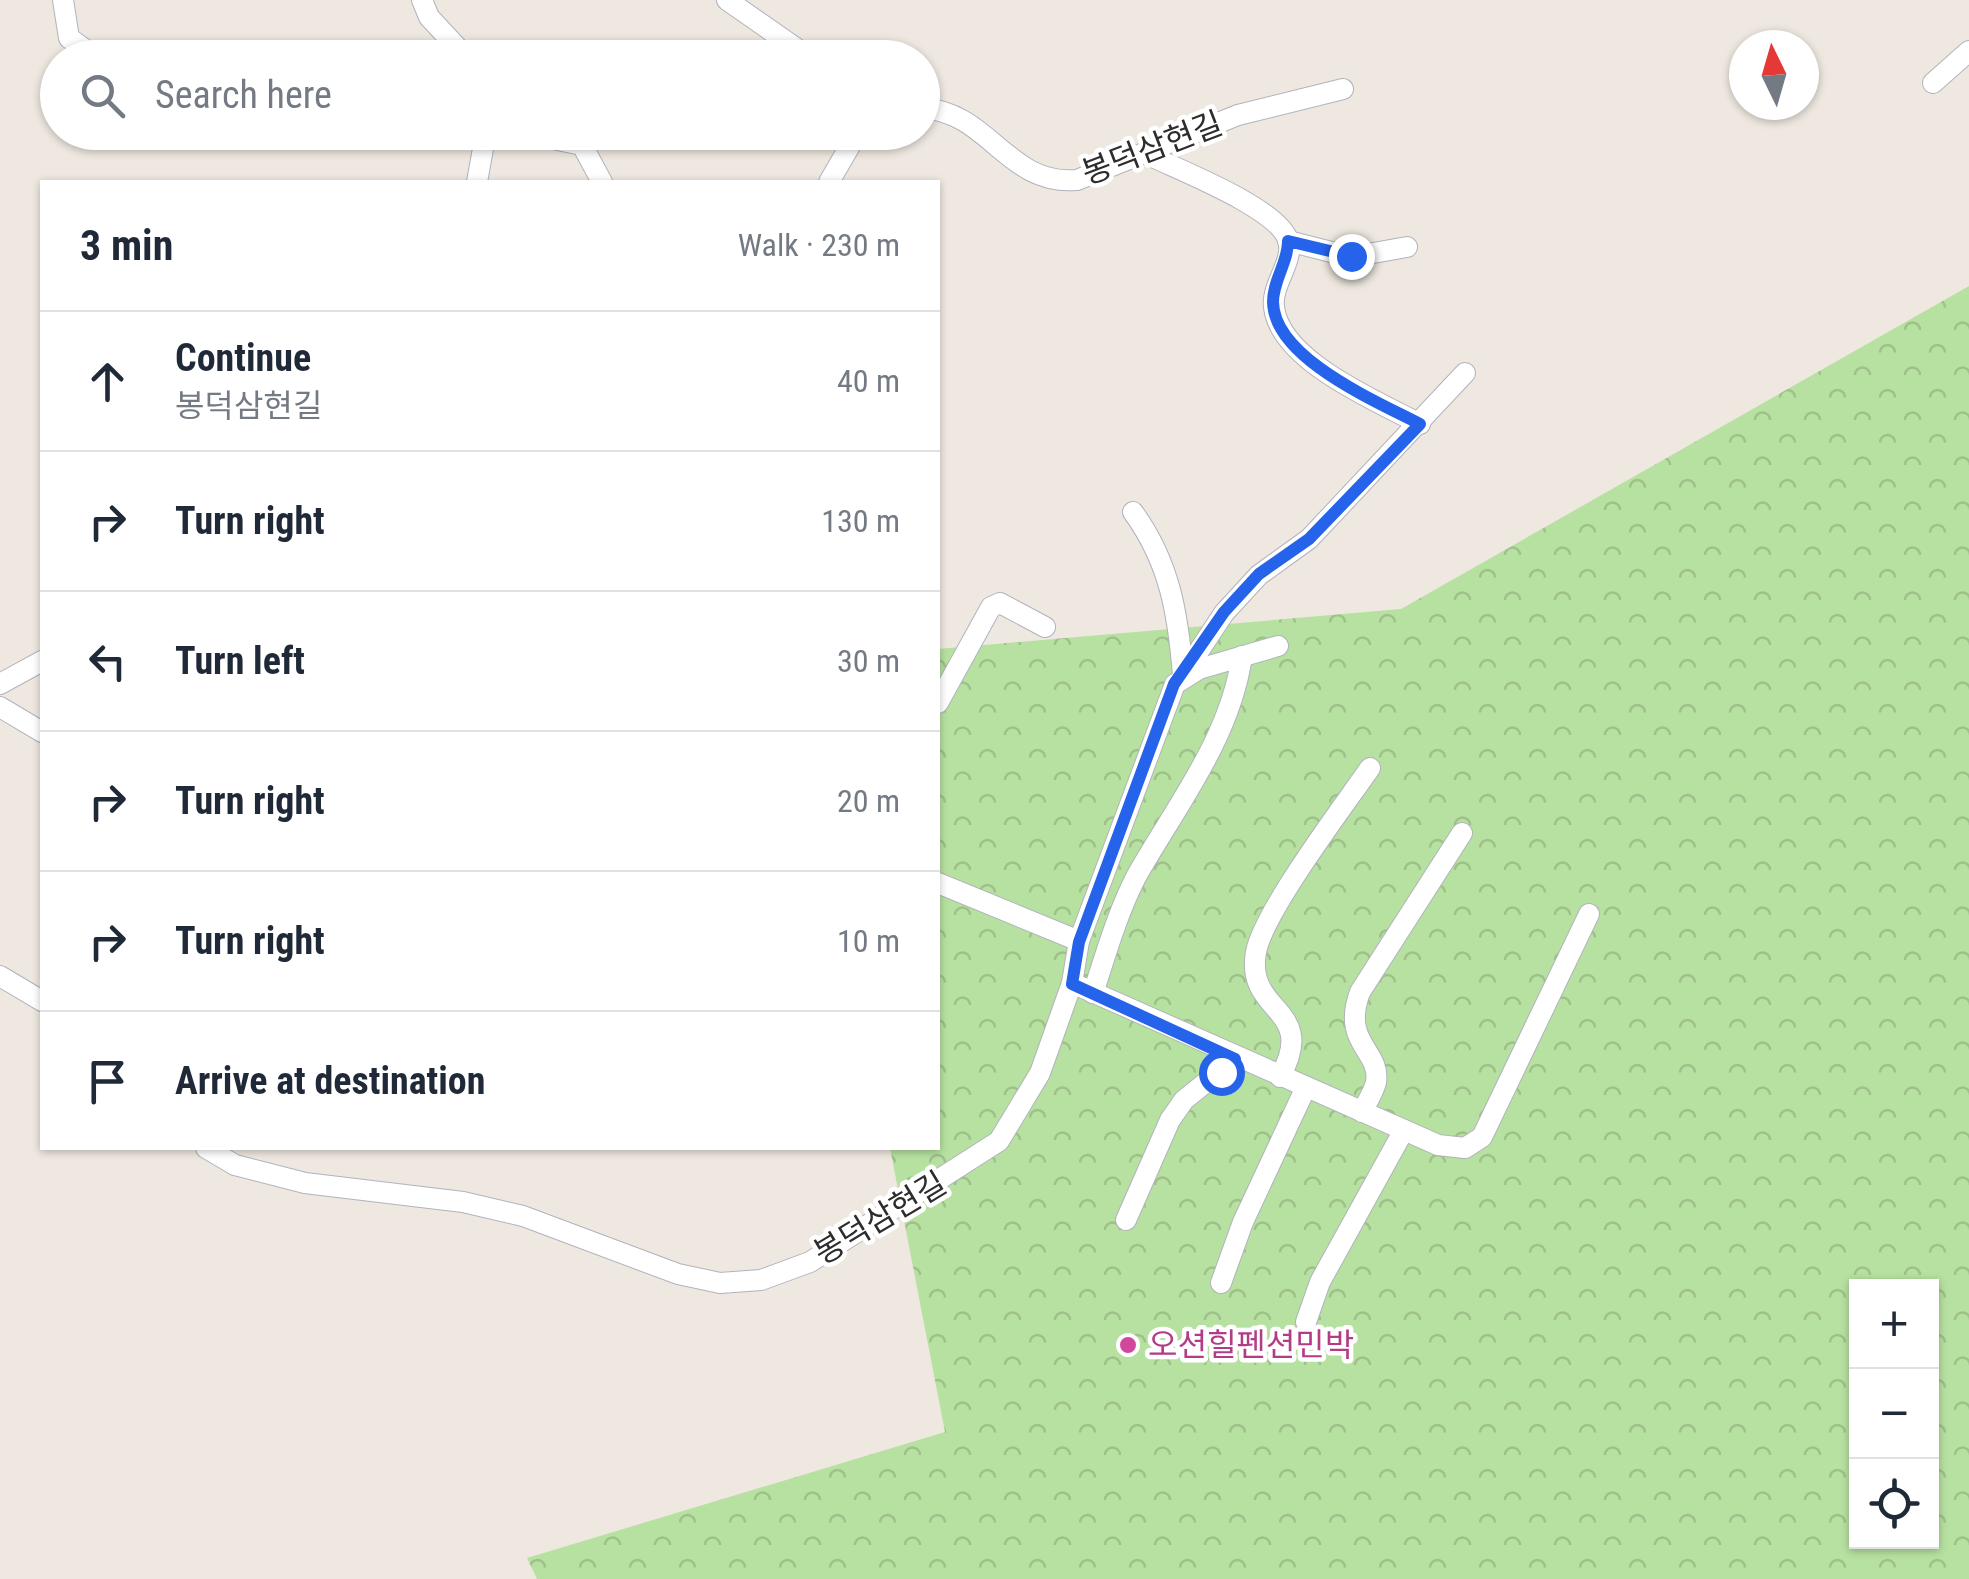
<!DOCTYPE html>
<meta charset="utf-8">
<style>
body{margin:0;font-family:"Roboto Condensed","Noto Sans KR",sans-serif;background:#f6f6f7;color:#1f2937}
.controls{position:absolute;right:30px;bottom:30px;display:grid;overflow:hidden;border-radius:0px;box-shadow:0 2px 8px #0004}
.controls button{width:90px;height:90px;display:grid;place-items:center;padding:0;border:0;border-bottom:2px solid #e0e1e3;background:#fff;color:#1f2937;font:50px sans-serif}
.compass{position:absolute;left:1729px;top:30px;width:90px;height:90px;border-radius:50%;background:#fff;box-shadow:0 2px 8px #0004;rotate:355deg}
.stop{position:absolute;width:30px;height:30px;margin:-22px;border:8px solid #2563eb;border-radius:50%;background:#fff}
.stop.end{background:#2563eb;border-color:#fff;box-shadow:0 2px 10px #0008}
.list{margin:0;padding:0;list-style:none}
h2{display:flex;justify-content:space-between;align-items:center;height:130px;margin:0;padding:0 40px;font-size:42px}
h2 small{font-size:32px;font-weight:400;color:#747a83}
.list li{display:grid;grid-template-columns:65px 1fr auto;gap:30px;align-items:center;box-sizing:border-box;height:140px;padding:0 40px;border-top:2px solid #e0e1e3}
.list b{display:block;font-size:38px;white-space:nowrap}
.list p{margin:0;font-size:32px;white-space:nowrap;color:#747a83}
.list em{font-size:32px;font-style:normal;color:#747a83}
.icon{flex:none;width:55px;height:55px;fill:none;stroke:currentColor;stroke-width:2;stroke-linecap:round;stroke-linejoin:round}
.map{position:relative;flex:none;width:1969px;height:1579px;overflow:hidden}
.search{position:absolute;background:#fff;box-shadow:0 2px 8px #0004;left:40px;top:40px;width:900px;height:110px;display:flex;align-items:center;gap:25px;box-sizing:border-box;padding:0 35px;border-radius:55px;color:#747a83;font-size:38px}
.panel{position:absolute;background:#fff;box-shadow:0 2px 8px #0004;left:40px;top:180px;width:900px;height:970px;border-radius:0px}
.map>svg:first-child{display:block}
</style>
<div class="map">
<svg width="1969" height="1579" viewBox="0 0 1969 1579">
<defs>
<pattern id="forest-crowns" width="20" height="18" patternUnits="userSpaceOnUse" patternTransform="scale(2.5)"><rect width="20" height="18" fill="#b7e1a0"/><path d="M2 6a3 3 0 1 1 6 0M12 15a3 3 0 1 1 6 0" fill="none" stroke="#9ec18a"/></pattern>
</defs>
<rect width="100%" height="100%" fill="#eee8e0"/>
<path fill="url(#forest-crowns)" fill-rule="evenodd" d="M1969,286V1579H537L527,1558L945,1432L890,1148H938V649L1401,609ZM1856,1286H1932V1542H1856Z"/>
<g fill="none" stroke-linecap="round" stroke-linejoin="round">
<g stroke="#b1b3bc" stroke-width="22">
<g id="lane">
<path d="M63,0L69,38L97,58"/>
<path d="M422,0L429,17L467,58"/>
<path d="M727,0L810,58"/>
<path d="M1933,83L1969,51"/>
<path d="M922,108C990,112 1007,186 1077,180L1238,115L1343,89"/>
<path d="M519,132L582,145L602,182"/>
<path d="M1144,153C1176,169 1277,207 1288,240C1295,261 1271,284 1274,307C1280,361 1377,401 1420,424"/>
<path d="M477,182L486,132"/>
<path d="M829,182L858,132"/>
<path d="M1288,241L1351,257L1407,247"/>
<path d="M1133,512C1170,563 1178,614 1183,675"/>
<path d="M1183,675L1224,613L1259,575L1309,539L1465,373"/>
<path d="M0,684L42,661"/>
<path d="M938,703L991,607L1000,603L1045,627"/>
<path d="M0,707L42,732"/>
<path d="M938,883L1079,941"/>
<path d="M0,976L42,1001"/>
<path d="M1072,983L1079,941L1175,684L1199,669L1278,646"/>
<path d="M1093,993C1106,954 1117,914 1136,877C1176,806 1230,739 1242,656"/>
<path d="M1280,1077C1319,1006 1245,1015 1256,952C1264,911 1343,807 1370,768"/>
<path d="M1362,1112C1366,1103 1374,1092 1376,1082C1381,1050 1341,1044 1360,992L1462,833"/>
<path d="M206,1148L235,1165L305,1183L463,1202L523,1216L678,1274L720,1283L761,1280L810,1262L999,1141L1040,1073L1072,983L1438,1145L1465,1148L1482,1137L1589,914"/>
<path d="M1126,1220L1170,1120L1184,1100L1235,1059"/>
<path d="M1221,1283L1243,1222L1306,1087"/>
<path d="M1306,1322L1320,1282L1404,1130"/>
</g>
</g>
<use href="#lane" stroke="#fff" stroke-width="20"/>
</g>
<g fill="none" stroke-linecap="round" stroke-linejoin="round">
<path stroke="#2563eb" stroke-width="12" d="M1221,1072L1235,1059L1072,984L1079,942L1174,684L1224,612L1259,574L1309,539L1420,424C1376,401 1274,358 1273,302C1273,280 1288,263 1288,241L1351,256"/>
</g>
<circle fill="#d1479c" stroke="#fff" stroke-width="4" cx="1128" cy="1345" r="10"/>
<g text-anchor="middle" stroke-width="9" stroke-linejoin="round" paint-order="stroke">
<g font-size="32" fill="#2d2d2d" stroke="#fff">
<text transform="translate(1152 148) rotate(-21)" y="11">봉덕삼현길</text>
<text transform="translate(880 1218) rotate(-31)" y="11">봉덕삼현길</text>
</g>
<g font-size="32" fill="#b23c85" stroke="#fff" text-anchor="start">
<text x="1148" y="1356">오션힐펜션민박</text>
</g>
</g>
</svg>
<div class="controls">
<button>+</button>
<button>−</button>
<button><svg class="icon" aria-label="locate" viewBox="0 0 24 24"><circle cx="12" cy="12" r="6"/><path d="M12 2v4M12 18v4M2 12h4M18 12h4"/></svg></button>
</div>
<svg class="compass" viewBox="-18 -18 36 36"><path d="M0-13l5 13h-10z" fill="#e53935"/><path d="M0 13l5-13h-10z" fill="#747a83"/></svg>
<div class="stop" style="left:1221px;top:1072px"></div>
<div class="stop end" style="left:1351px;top:256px"></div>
<div class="search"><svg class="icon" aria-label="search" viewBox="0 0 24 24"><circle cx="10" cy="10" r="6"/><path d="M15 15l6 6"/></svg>Search here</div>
<section class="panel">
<h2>3 min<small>Walk · 230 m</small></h2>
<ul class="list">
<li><svg class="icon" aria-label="ahead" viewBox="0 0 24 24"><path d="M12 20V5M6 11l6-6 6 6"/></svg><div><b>Continue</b><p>봉덕삼현길</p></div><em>40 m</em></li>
<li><svg class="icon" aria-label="right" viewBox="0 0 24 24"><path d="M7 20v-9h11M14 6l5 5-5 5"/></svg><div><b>Turn right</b></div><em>130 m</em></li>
<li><svg class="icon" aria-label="left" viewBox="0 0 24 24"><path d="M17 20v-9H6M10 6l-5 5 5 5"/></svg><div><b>Turn left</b></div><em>30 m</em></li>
<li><svg class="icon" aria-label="right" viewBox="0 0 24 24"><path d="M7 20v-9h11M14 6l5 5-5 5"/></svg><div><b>Turn right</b></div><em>20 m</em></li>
<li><svg class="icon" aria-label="right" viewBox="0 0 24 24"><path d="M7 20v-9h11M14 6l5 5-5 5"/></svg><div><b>Turn right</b></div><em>10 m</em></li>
<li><svg class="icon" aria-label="arrive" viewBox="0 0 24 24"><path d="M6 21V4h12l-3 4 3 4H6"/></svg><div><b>Arrive at destination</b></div></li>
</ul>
</section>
</div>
